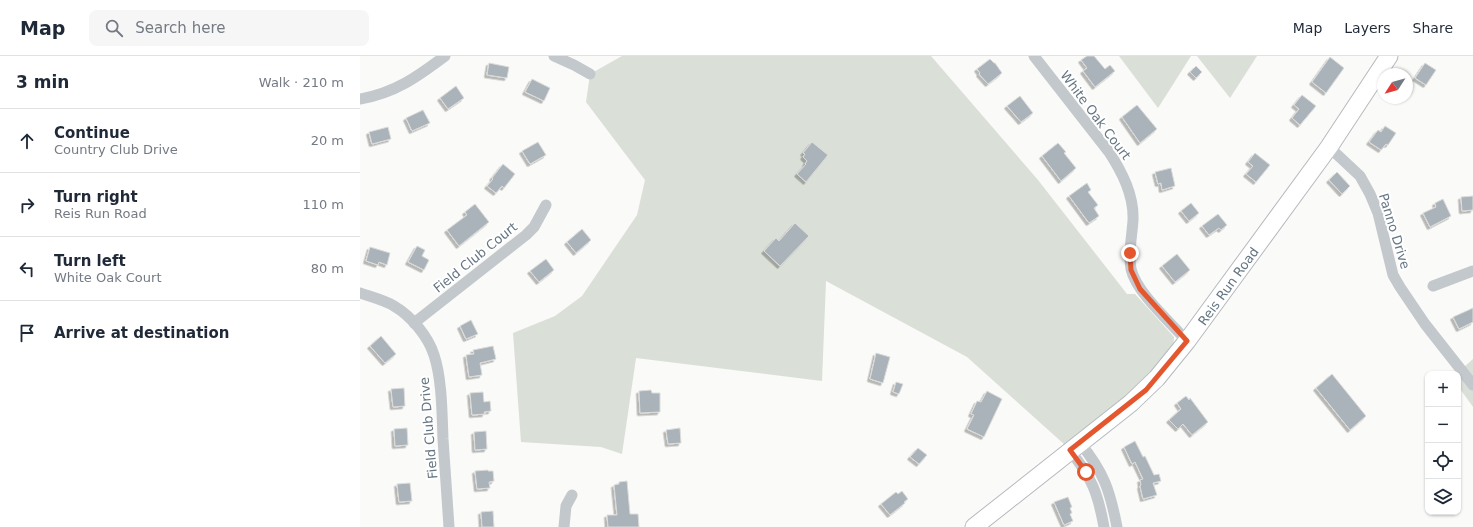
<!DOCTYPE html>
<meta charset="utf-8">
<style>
body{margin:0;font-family:"DejaVu Sans",sans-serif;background:#f6f6f7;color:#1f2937}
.controls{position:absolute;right:12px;bottom:12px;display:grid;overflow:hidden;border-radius:8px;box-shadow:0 1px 3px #0004}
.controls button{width:36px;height:36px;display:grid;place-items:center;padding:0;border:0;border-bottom:1px solid #e0e1e3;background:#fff;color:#1f2937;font:20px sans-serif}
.compass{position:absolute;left:1017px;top:12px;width:36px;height:36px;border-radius:50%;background:#fff;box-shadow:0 1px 3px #0004;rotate:234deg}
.stop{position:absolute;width:12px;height:12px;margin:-9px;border:3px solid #e4572e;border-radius:50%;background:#fff}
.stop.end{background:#e4572e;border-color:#fff;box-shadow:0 1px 4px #0008}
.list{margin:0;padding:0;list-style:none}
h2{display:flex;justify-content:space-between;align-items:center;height:52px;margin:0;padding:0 16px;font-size:17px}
h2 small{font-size:13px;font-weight:400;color:#747a83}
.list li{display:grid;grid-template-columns:26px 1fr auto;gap:12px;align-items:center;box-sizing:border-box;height:64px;padding:0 16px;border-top:1px solid #e0e1e3}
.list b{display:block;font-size:15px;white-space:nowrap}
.list p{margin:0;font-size:13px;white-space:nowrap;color:#747a83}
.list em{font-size:13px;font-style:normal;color:#747a83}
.icon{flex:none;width:22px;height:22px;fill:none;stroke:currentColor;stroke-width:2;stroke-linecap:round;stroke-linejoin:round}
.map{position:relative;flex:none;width:1113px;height:471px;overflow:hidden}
header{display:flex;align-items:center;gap:24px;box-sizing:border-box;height:56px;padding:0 20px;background:#fff;border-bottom:1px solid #e0e1e3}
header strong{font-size:19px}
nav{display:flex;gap:22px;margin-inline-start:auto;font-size:14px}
.search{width:280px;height:36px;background:#f6f6f7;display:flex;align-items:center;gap:10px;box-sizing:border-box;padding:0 14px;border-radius:8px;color:#747a83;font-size:15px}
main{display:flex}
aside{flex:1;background:#fff}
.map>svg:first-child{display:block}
</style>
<header>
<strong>Map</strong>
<div class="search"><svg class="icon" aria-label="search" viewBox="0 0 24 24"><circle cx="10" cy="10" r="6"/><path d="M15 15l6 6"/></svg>Search here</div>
<nav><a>Map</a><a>Layers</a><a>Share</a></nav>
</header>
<main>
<aside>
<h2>3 min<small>Walk · 210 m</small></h2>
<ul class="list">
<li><svg class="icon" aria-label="ahead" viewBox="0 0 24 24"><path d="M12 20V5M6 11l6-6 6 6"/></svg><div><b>Continue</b><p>Country Club Drive</p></div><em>20 m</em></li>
<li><svg class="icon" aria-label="right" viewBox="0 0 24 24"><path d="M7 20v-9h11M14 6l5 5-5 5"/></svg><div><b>Turn right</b><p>Reis Run Road</p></div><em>110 m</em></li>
<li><svg class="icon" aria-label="left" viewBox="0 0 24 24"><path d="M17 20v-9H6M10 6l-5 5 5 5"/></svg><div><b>Turn left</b><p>White Oak Court</p></div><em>80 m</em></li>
<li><svg class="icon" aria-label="arrive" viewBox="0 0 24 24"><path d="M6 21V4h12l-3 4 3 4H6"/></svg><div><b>Arrive at destination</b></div></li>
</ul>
</aside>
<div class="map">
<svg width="1113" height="471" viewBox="0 0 1113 471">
<defs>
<filter id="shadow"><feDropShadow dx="-2.5" dy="2.5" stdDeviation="0" flood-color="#0004"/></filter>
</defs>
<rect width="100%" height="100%" fill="#fafaf8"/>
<g fill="#dadfd7">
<path d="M262,0H571L678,124L767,238H775L814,281L813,294L777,331L705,389L607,301L466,225L462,325L276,302L262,398L241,391L161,386L153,277L195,260L222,240L277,159L285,124L226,46L230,18Z"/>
<path d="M759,0H831L798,52Z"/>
<path d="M837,0H897L870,42Z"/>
<path d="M1113,303V351L1098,330V318H1096Z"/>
</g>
<g fill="#aab3b9" stroke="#dcdcda" filter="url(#shadow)">
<path d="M727,0H734L745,13L750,9L755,15L735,31L723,15L727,12L721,4Z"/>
<path d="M970,1L984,12L966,37L952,26Z"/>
<path d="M630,3L634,7H635L642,17L628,28L619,18L620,17L617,13Z"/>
<path d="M129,7L149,11L147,22L127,19Z"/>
<path d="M1065,7L1076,14L1066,29L1055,22Z"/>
<path d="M836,10L842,16L836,22L830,16Z"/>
<path d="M172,23L190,32L184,45L165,36Z"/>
<path d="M96,30L104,42L88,53L80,42Z"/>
<path d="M942,39L956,50L940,69L932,62L939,53L934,49Z"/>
<path d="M660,40L673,57L661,66L647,50Z"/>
<path d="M777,49L797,73L780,87L762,61Z"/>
<path d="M63,54L70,67L52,75L46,62Z"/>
<path d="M1025,70L1036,77L1028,89L1026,88L1021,94L1009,86L1018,74L1021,76Z"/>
<path d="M28,71L31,83L12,88L9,76Z"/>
<path d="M178,86L186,99L170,108L162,95Z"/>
<path d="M452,86L468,99L446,126L437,118L446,108H445L447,105L443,101L445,98L443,97Z"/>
<path d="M698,87L706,96L704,97L716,112L701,125L682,100Z"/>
<path d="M895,97L910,109L896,126L886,118L893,110L888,106Z"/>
<path d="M143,108L155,118L144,132L142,130L136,137L127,130L133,123L132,122Z"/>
<path d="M811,112L815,130L802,134L801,127L798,128L795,116Z"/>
<path d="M977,116L990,130L982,138L969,124Z"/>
<path d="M727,127L731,134L728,136L738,149L734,152L739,160L729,167L709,140Z"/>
<path d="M1113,140V154L1102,155L1101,141Z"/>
<path d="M1083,143L1091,160L1070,171L1063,157L1076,151L1075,147Z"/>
<path d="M831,147L839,157L829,165L821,155Z"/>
<path d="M115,148L129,166L99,190L87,174L107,159L105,156Z"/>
<path d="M858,158L867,169L861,174L859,172L849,179L842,170Z"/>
<path d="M435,167L449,180L420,210L404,195L416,182L419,185Z"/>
<path d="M222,173L231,184L216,197L207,186Z"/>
<path d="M57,190L65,194L62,200L69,204L64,214L48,206Z"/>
<path d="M10,191L30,197L27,209L19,206L18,209L6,205Z"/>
<path d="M817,198L830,214L815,226L802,210Z"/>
<path d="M186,203L194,214L179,226L170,215Z"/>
<path d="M1113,252V266L1099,273L1093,261Z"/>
<path d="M111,264L118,278L106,283L100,270Z"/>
<path d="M21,280L36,298L25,307L10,290Z"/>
<path d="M133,290L136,303L120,307L122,319L109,321L106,299L114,298L113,294Z"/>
<path d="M516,297L530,301L523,327L510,323Z"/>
<path d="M972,318L1006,360L990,374L956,332Z"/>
<path d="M536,326L543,328L539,338L533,336Z"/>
<path d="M44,332L45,350L33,351L31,333Z"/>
<path d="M291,334L292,337H300V356L280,357L279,335Z"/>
<path d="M627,335L642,343L624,381L607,373L614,359L611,358L617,345L621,346Z"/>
<path d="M123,336L124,346L130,345L131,355L124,356L125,358L112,359L110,337Z"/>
<path d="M826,340L829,344L830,342L848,366L832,379L823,368L818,373L809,364L821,353L817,347Z"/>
<path d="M47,372L48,389L35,390L34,373Z"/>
<path d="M320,372L321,387L308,388L306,374Z"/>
<path d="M126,375L127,393L115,394L114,376Z"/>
<path d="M775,385L783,401L785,400L794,419L799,418L801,425L793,427L797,439L783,443L780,430L781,429L780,424L783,423L775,406L772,408L764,391Z"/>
<path d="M558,392L567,399L559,408L550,401Z"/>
<path d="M128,414V415H133L134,425L129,426L130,432L117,433L115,415Z"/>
<path d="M267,425L270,458H278L279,471H248L247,459H257L254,429L259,428V426Z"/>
<path d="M50,427L52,445L39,446L37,428Z"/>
<path d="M542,435L548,443L544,446L545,447L530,459L521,448L536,436L538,438Z"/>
<path d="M708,441L712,451L710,452L712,457L710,458L713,465L704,469L694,446Z"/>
<path d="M133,455L134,471H122L121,456Z"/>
</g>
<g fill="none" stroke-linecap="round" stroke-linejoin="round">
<g stroke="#b5babe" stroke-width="19">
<path id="primary" d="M614,471L771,347L797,322L827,285L969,91L1029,0"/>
</g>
<g stroke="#c3c8cc" stroke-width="11">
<path d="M194,0L214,9L230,18"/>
<path d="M674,0L749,96C762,116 774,139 773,164C772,181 768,197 771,213C776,236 811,267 827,285"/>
<path d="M0,43C35,37 57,21 85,0"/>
<path d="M969,91L1000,120L1010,138L1018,157L1033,219L1040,231L1065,268L1113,329"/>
<path d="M1073,230L1113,215"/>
<path d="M0,237C11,241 24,244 34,250C51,260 68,280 74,299C82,323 82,357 83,383C85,412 87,442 89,471"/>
<path d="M54,267L166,179L174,171L186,149"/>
<path d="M720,387C744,416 750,435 757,471"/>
<path d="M710,395C732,421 738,438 744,471"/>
<path d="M204,471L206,450L212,439"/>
</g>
<use href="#primary" stroke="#fff" stroke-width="17"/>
</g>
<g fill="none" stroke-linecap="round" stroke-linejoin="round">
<path stroke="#e4572e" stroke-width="5" d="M726,416L710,394L786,334L827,285L780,233L771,214L770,197"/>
</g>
<g text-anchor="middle" stroke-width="4" stroke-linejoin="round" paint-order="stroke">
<g font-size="13" fill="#657683" stroke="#fff">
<text transform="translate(736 59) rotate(53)" y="5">White Oak Court</text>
<text transform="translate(1035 175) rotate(73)" y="5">Panno Drive</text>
<text transform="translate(115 201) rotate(-39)" y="5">Field Club Court</text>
<text transform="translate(868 230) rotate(-54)" y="5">Reis Run Road</text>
<text transform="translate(68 372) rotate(-95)" y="5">Field Club Drive</text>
</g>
</g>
</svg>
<div class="controls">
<button>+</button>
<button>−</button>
<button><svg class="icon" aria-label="locate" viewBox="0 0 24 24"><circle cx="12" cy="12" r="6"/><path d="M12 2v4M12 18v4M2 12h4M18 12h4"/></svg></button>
<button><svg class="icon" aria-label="layers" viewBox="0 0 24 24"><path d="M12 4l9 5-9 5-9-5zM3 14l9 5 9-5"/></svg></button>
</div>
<svg class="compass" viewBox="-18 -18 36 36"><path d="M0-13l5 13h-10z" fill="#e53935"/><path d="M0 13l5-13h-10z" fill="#747a83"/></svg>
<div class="stop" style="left:726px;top:416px"></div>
<div class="stop end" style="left:770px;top:197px"></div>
</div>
</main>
